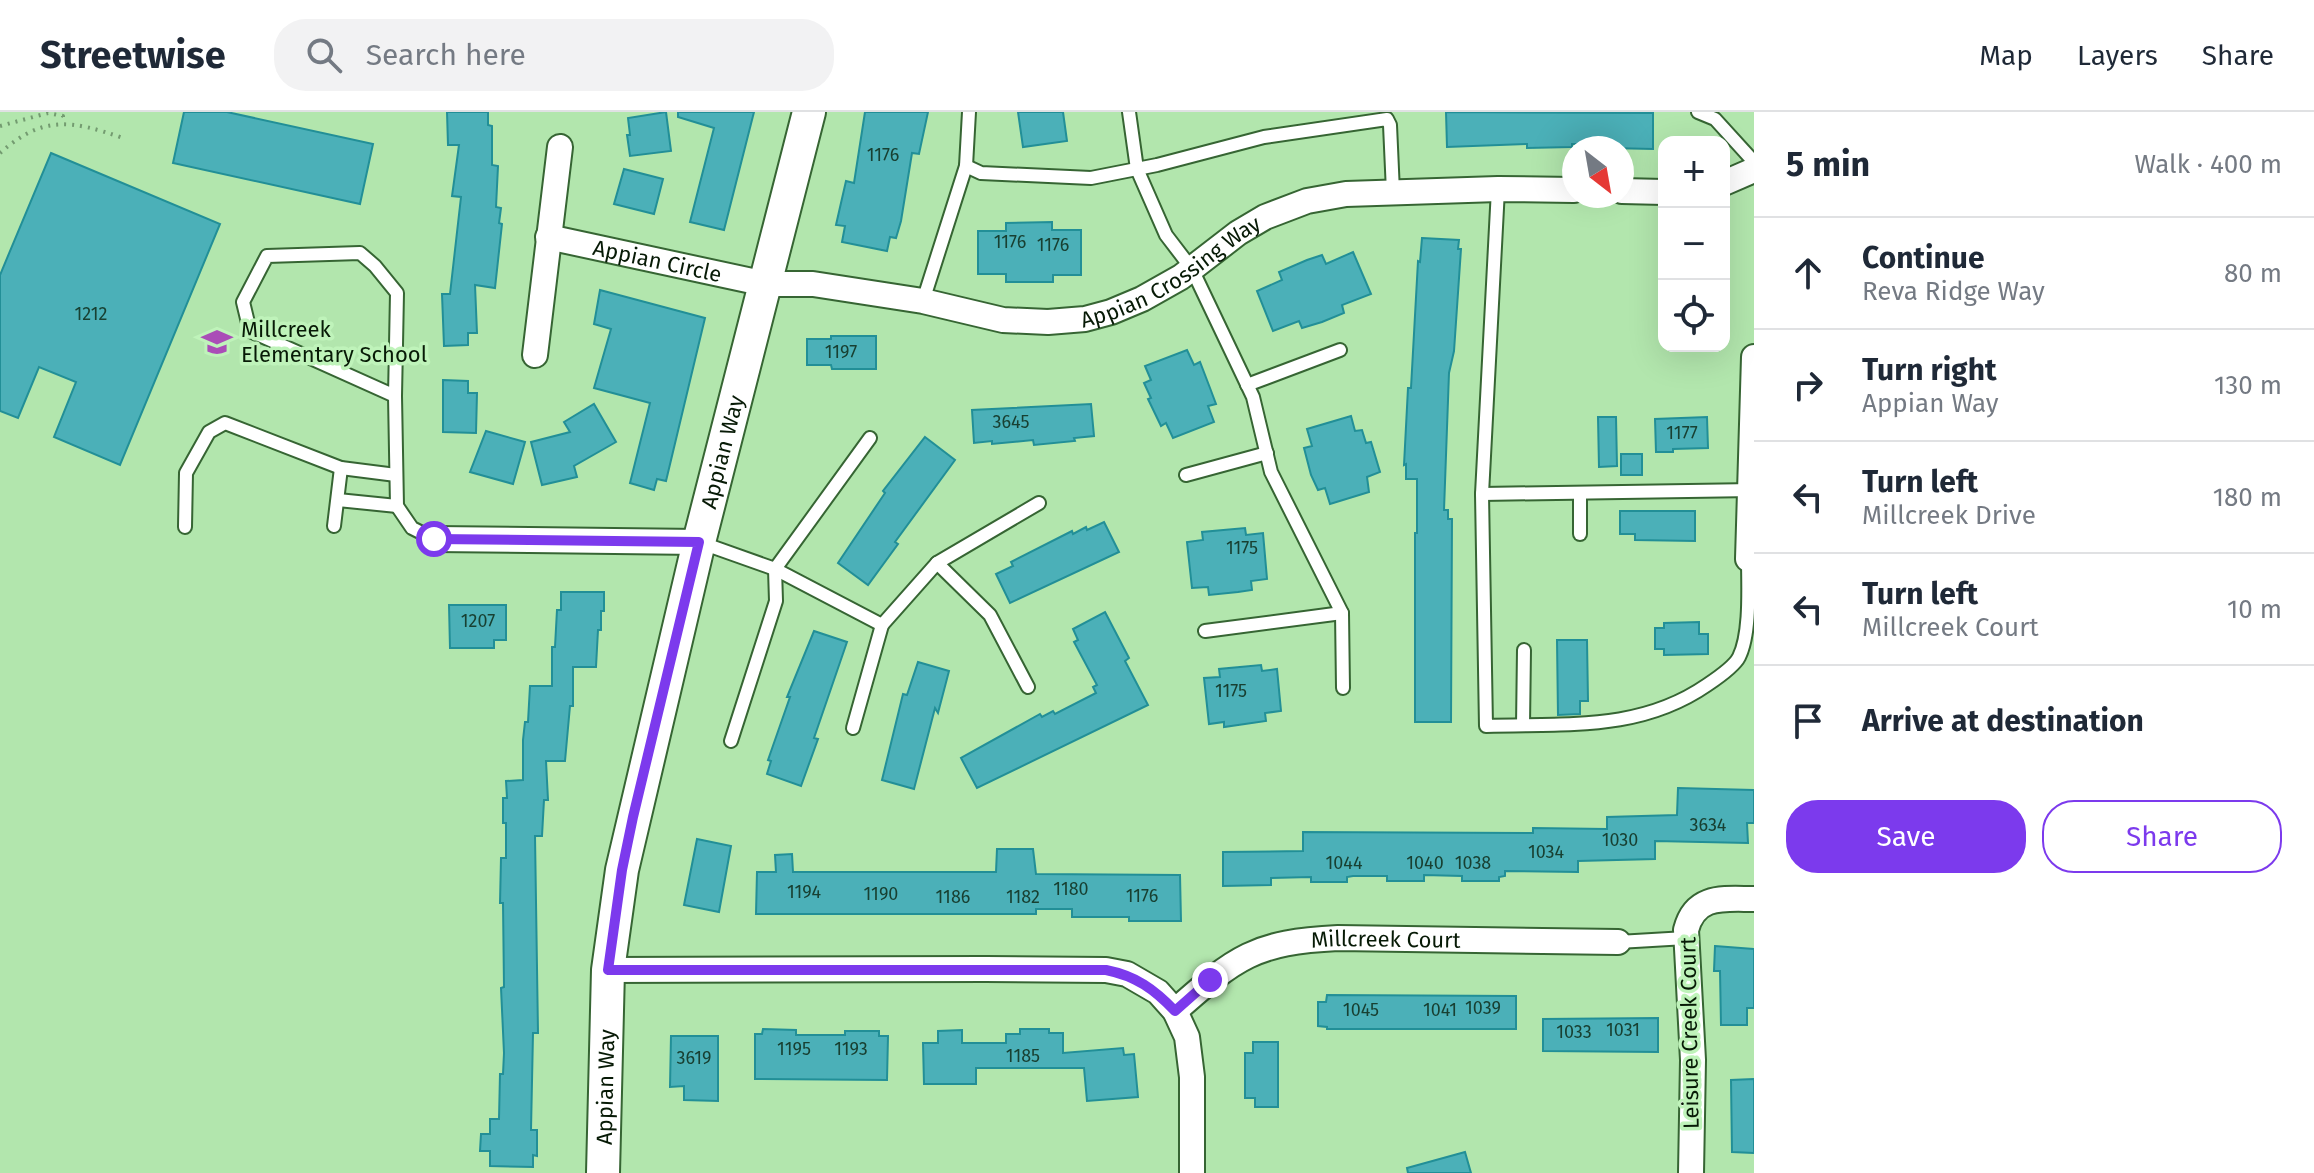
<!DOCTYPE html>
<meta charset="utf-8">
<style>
body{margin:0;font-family:"Fira Sans",sans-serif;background:#f2f2f3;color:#1f2937}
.controls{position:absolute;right:24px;top:24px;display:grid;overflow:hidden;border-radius:16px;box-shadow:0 8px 32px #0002}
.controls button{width:72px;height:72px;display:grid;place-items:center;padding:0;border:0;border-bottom:2px solid #e0e1e3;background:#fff;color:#1f2937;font:40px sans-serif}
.compass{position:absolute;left:1562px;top:24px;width:72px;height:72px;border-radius:50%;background:#fff;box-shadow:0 8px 32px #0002;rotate:149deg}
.stop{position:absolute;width:24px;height:24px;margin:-18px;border:6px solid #7c3aed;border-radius:50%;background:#fff}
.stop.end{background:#7c3aed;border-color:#fff;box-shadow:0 2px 8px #0008}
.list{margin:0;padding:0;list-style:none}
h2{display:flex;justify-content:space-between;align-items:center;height:104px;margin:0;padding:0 32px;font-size:34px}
h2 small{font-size:26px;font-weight:400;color:#747a83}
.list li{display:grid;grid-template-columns:52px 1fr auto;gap:24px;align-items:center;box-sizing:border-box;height:112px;padding:0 32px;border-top:2px solid #e0e1e3}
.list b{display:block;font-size:30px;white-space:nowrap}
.list p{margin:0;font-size:26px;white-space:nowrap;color:#747a83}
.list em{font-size:26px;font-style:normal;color:#747a83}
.actions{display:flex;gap:16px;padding:24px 32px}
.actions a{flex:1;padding:18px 0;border:2px solid #7c3aed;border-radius:32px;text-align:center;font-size:28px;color:#7c3aed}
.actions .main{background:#7c3aed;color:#fff}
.icon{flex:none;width:44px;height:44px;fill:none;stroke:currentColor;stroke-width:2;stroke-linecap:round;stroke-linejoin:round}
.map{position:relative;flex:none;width:1754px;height:1061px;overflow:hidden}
header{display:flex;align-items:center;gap:48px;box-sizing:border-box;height:112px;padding:0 40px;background:#fff;border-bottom:2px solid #e0e1e3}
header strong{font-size:38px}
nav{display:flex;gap:44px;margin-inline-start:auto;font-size:28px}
.search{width:560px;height:72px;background:#f2f2f3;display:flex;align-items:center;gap:20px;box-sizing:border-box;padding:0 28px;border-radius:32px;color:#747a83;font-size:30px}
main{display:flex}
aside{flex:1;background:#fff}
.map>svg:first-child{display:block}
</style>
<header>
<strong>Streetwise</strong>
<div class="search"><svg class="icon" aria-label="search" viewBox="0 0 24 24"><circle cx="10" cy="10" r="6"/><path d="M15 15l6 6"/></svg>Search here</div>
<nav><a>Map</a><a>Layers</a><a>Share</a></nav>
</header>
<main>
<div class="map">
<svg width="1754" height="1061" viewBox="0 0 1754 1061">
<rect width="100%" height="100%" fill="#b2e6ad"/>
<g fill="#4bb0b8" stroke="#228f97" stroke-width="2">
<path d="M184,0H227L373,32L360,92L173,51Z"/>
<path d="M447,0H488V13L492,14V53L498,54L496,95L501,96L499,111L502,112L495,176L475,173L477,221H468V233L444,234L442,182H450L461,85L452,84L459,33H448Z"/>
<path d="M666,0L671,39L630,44L627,23H630L628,6Z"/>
<path d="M678,0H754L724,118L690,110L714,16L678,5Z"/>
<path d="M865,0H928L919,42L912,41L901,109L896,126L890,125L887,139L842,130L845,114L836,113L846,69L854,71Z"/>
<path d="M1018,0H1063L1067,29L1023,35Z"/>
<path d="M1446,0L1653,1V37L1609,36V32H1572V35L1527,36V32L1447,35Z"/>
<path d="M51,41L220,112L120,353L54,325L76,270L39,255L18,306L0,299V163Z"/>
<path d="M624,57L663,67L654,102L614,92Z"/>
<path d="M1052,110V118H1081V163H1053V170H1006V162H978V119H1006V111Z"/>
<path d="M1422,126L1459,128L1458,137H1461L1454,239L1449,261L1444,398H1448V407H1452L1451,610H1415V421H1417V367H1406V352L1404,353L1408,276H1411L1418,149L1420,150Z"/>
<path d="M1353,140L1371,182L1342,193L1344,201L1322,210L1302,216L1299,209L1273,219L1257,179L1282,168L1279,160L1307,148L1322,143L1326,152Z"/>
<path d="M600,178L705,206L666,369L657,367L654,378L630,371L650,291L594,276L611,217L594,212Z"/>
<path d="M831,224H876V257H832L831,253H807V227H831Z"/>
<path d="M1187,238L1194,253L1200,250L1210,276L1216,292L1208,294L1214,310L1173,326L1166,311L1161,314L1148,287L1151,286L1144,271L1151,268L1145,254Z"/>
<path d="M443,268L468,269V281H477L476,321L443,320Z"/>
<path d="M594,292L616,330L574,354L577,365L542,373L531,330L570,320L564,310Z"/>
<path d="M1091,292L1094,324L1074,326L1075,329L1034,333L1033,328L992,332V329L974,331L972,298Z"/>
<path d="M1351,304L1355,319L1362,318L1366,331L1371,330L1380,360L1367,365L1369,380L1330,392L1325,376L1318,378L1311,363L1304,336L1312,334L1307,317Z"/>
<path d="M1598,305H1616L1617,354L1599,355Z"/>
<path d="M1707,305L1708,336L1673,337V340H1656L1655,307Z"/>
<path d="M486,319L525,330L513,372L470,360Z"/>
<path d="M925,325L955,348L895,430L898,432L868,473L838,451L885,381L883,379Z"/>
<rect x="1621" y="342" width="21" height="21"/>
<path d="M1620,399H1695V429L1635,428V422H1620Z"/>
<path d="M1104,410L1119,440L1010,491L996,462L1013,454L1011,450L1072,419L1073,422L1086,415L1087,418Z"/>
<path d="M1245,416L1246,423L1263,421L1267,467L1251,469L1252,478L1238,480L1209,483L1208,475L1192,476L1187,430L1203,428L1202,420Z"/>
<path d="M561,480H604V499H601V518H598L596,555H573V594H570L565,649H546L548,688H544L542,724H535L538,921H533L531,1018H537V1044L533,1043V1055L490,1054V1039H480L481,1022H490V1007H499L500,962H503L504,941L501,876L504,875L503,791H500L501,746H506V711H503V686H507L506,669L523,668V628L525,610H528L530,574H552V535H555L557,498H561Z"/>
<path d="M449,493H506V528H494V536H450Z"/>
<path d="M1105,500L1129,546L1125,549L1148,593L977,676L961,646L1040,602L1042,605L1053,599L1055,602L1096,581L1093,575L1097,573L1074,530L1078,528L1073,517Z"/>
<path d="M1699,510V522H1708V542L1664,543V537H1655V516H1664V511Z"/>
<path d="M814,519L847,530L814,626L818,627L801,674L767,662L771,649L768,648L790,585H787Z"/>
<path d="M1557,528H1587L1588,589H1580V602L1558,603Z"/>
<path d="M918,550L949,559L938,601L935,596L914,677L882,668L903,582L907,583Z"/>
<path d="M1261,553L1262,559L1277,557L1281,599L1265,601L1266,609L1224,615V610L1209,612L1204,566L1220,565L1219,557Z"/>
<path d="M1678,676L1754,678V711H1747L1748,731L1655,729V747L1578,749V760L1505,759V764L1499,765V769H1462V764L1424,763V769H1387V764H1353L1347,765V770H1311V765L1271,766V773L1223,774V740L1303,739V720L1533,721V716L1607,717V705L1677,703Z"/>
<path d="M697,727L731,734L719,800L684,793Z"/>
<path d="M997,737H1033L1036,762L1180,763L1181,809H1129V805H1072V797H1036V802H756L757,760H776L775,743L792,742L793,760H996Z"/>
<path d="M1715,834L1754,837V896H1747V913H1721L1720,859H1714Z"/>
<path d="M1327,883L1516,884V917H1327V915L1318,914V890H1326Z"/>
<path d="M1658,906V940L1543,939V907Z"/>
<path d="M763,917L796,918V923H845V919H879V924H888L887,968L755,967V922H762Z"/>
<path d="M1020,917H1049V921H1063V941L1123,936L1124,943L1134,942L1138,985L1087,989L1084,956H976V972H924L923,931H938V919L962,918V931H1006V922H1020Z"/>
<path d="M671,924H718V989L684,988V974L670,975Z"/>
<path d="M1253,930H1278V995H1255V986H1245V941H1253Z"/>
<path d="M1754,967V1041L1732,1040L1731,968Z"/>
<path d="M1465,1040L1471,1061H1408L1407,1056Z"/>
</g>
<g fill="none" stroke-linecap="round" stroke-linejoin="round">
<g stroke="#366533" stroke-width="16">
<g id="lane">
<path d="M1129,0L1137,57L1166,123L1192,157L1253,285L1271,360L1342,501L1343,576"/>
<path d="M1698,0L1715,7L1754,50"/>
<path d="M966,54L981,61L1091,66L1157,53L1264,25L1387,7L1390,13L1393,80"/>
<path d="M1498,77L1482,382L1486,614C1564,611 1639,620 1707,573C1716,567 1734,555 1739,545C1751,521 1748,473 1748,447"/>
<path d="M360,141L375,154L397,181L395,284L250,219L243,190L267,144Z"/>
<path d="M923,189L966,54L969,0"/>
<path d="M1247,273L1340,238"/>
<path d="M395,284L397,394L412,416L434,427"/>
<path d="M1186,363L1267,341"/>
<path d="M1580,381V422"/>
<path d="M1482,382L1754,378"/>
<path d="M338,388L397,394"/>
<path d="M334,414L341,356"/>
<path d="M185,415L186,361L209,320L225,311L341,356L396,363"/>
<path d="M699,430L775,457L882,513L937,451L990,503L1028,575"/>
<path d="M937,451L1039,391"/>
<path d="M1205,519L1342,501"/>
<path d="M1523,613L1524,538"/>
<path d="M853,616L882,513"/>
<path d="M731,629L776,489L775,457L870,326"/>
<path d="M1618,830L1686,826"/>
</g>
</g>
<g stroke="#366533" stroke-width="28">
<g id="street">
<path d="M1724,71L1754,58"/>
<path d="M1622,79L1664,80"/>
<path id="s1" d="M548,125L766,172H813L923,189L1003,208L1048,210L1085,207L1111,200L1142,187L1181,165L1238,121L1265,105L1307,89L1346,82L1498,77L1574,78"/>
<path d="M535,243L560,35"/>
<path d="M434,427L699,430"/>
<path d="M1748,447L1754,245"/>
<path d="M608,858L985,857L1106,858L1127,862L1158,880L1175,899L1187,925L1192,965V1061"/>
<path id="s2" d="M1175,899C1236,845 1255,830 1338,826L1618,830"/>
<path d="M1691,1061L1693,948L1686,818C1695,782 1724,787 1754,787"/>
</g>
</g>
<g stroke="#366533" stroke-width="36">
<g id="secondary">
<path id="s3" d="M603,1061L608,858L622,758L699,430L809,0"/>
</g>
</g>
<g stroke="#739b70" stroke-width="4" stroke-dasharray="2 6" stroke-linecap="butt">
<path d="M0,14L48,1L63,4V11"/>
<path d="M0,41C43,3 71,8 123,26"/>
</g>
<use href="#lane" stroke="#fff" stroke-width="12"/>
<use href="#street" stroke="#fff" stroke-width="24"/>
<use href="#secondary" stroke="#fff" stroke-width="32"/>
</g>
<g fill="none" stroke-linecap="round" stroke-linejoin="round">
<path stroke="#7c3aed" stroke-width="10" d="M434,427L699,430L633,705L622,758L608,858H1106C1136,864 1154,877 1175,899L1210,868"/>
</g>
<defs>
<g id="school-bare" transform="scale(2.4)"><path d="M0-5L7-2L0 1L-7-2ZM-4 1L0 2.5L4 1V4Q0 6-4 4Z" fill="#aa4db7" stroke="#bff3ba" stroke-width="2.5" paint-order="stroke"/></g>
</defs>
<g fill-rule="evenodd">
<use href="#school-bare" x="217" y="230"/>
</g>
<g text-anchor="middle" stroke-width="7" stroke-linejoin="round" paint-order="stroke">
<g font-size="18" fill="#184032">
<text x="883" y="49">1176</text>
<text x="1010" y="136">1176</text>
<text x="1053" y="139">1176</text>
<text x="91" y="208">1212</text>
<text x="841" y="246">1197</text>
<text x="1011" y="316">3645</text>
<text x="1682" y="327">1177</text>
<text x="1242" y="442">1175</text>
<text x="478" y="515">1207</text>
<text x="1231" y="585">1175</text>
<text x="1708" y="719">3634</text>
<text x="1620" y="734">1030</text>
<text x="1546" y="746">1034</text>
<text x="1344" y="757">1044</text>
<text x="1425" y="757">1040</text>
<text x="1473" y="757">1038</text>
<text x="1071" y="783">1180</text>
<text x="804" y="786">1194</text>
<text x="881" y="788">1190</text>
<text x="1142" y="790">1176</text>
<text x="953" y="791">1186</text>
<text x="1023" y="791">1182</text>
<text x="1483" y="902">1039</text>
<text x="1361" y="904">1045</text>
<text x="1440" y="904">1041</text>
<text x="1623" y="924">1031</text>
<text x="1574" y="926">1033</text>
<text x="794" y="943">1195</text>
<text x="851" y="943">1193</text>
<text x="1023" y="950">1185</text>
<text x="694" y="952">3619</text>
</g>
<g font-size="22" fill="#071a06" stroke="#bff3ba">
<text dy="8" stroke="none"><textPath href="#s1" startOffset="112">Appian Circle</textPath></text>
<text dy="8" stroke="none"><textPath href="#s1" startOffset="644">Appian Crossing Way</textPath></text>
<text dy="8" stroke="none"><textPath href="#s3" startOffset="734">Appian Way</textPath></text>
<text dy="8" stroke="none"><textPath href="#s2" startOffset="232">Millcreek Court</textPath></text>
<text transform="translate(1689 921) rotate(-91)" y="8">Leisure Creek Court</text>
<text dy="8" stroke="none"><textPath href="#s3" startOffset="86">Appian Way</textPath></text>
</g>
<g font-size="22" fill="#071a06" stroke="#bff3ba" text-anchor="start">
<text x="241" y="225">Millcreek<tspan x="241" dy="25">Elementary School</tspan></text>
</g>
</g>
</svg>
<div class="controls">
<button>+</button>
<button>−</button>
<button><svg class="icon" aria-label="locate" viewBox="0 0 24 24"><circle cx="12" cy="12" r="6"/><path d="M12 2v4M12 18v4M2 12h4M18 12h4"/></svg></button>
</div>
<svg class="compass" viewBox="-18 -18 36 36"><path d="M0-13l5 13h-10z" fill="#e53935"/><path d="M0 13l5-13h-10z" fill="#747a83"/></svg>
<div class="stop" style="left:434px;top:427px"></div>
<div class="stop end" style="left:1210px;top:868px"></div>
</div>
<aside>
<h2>5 min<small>Walk · 400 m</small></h2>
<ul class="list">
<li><svg class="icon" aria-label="ahead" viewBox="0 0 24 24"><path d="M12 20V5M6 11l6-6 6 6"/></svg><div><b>Continue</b><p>Reva Ridge Way</p></div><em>80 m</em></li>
<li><svg class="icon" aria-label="right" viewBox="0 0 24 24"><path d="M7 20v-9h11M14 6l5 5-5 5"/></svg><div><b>Turn right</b><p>Appian Way</p></div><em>130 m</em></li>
<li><svg class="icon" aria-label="left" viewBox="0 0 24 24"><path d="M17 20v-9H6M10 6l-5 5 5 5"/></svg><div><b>Turn left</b><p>Millcreek Drive</p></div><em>180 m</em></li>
<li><svg class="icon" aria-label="left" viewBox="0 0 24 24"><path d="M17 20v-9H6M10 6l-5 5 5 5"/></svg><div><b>Turn left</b><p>Millcreek Court</p></div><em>10 m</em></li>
<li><svg class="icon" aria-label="arrive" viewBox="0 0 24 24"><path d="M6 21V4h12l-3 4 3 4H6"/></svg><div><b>Arrive at destination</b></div></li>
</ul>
<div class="actions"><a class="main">Save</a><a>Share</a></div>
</aside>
</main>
